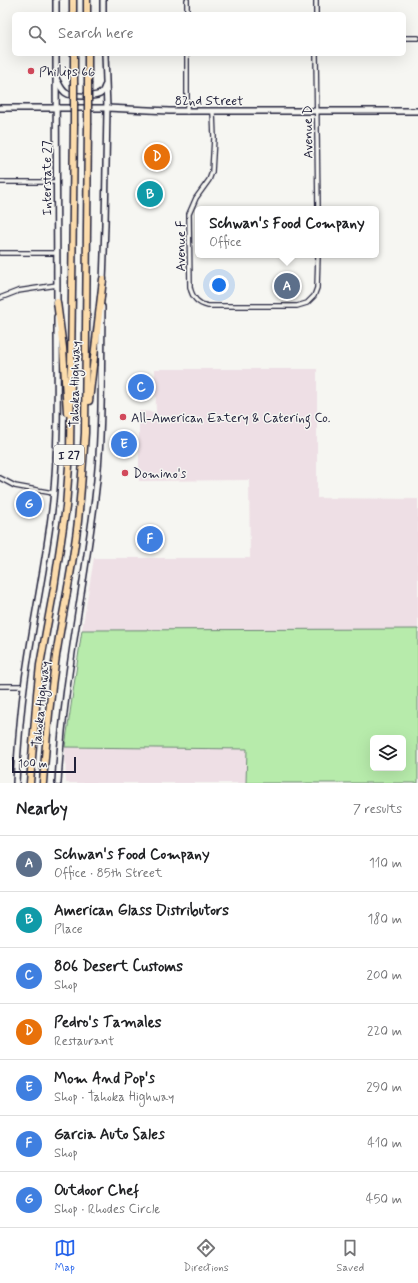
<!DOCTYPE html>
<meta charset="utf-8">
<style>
body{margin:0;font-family:Mynerve,sans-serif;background:#f2f2f2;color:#202124}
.controls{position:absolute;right:12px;bottom:12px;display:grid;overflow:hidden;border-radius:6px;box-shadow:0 4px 16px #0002}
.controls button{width:36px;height:36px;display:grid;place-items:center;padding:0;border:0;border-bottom:1px solid #e0e0e0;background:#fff;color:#202124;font:20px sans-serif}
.scale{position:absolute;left:12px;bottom:10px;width:64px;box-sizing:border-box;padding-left:4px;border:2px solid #22223b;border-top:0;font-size:11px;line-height:14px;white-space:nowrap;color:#22223b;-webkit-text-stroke:3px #f6f6f2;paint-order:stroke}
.you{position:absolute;left:219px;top:285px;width:14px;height:14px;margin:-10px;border:3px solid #fff;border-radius:50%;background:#1a73e8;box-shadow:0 0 0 6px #1a73e833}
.badge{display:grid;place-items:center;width:26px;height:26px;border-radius:50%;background:#2563eb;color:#fff;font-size:13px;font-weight:700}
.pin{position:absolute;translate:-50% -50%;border:2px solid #fff;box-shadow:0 1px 4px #0006}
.popup{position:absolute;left:195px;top:206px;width:184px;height:52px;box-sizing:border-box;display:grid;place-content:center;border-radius:6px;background:#fff;filter:drop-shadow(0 1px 3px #0005);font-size:13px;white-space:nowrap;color:#757577}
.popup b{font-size:15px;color:#202124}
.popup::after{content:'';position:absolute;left:50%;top:100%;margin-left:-8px;border:8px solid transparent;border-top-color:#fff}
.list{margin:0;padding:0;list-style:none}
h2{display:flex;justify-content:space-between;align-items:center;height:52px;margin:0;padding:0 16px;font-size:17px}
h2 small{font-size:13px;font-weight:400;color:#757577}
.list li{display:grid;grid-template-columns:26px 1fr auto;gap:12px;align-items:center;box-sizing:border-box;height:56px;padding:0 16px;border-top:1px solid #e0e0e0}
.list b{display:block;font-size:15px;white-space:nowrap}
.list p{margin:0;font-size:13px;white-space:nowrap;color:#757577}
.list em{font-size:13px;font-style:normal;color:#757577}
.icon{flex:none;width:22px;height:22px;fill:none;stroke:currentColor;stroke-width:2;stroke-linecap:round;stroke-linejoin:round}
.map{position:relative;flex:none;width:418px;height:783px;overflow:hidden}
.search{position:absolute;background:#fff;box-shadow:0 4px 16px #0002;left:12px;right:12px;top:12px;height:44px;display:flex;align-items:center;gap:10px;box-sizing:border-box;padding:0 14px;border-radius:6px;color:#757577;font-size:15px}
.sheet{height:444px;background:#fff}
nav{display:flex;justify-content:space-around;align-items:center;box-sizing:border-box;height:56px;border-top:1px solid #e0e0e0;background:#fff;font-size:11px;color:#757577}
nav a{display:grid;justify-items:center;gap:2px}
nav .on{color:#2563eb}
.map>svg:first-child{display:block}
</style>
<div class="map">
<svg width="418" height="783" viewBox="0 0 418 783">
<rect width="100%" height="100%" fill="#f6f6f2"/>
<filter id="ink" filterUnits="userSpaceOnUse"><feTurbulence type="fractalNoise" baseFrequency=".025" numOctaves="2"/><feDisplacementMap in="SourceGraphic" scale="8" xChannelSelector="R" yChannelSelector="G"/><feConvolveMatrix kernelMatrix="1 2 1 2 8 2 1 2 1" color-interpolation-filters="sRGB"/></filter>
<g filter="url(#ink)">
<g fill="#eedfe5">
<path d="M155,369H317V498L418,499V630H82L94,558H250L249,480L139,481V411L156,412Z"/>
<path d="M65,747L247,749L246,783H66Z"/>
</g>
<path fill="#b7ebab" stroke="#6c8673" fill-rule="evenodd" d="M418,629V783H246L247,749L65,747L82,630ZM373,738H403V768H373Z"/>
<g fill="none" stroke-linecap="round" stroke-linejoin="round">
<g stroke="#22223b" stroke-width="6">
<g id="street">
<path d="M187,0V14"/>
<path d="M316,0V14"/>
<path d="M404,38H418"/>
<path d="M187,54V112"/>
<path d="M316,54L318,209"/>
<path d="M213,112L214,138L212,172L209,180L196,198L189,214L190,287C192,297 198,304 208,306H297L307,303L314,296L317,288L318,255"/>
<path d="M0,182H57"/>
<path d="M0,253H57"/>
<path d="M0,298L18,291L57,285"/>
<path d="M0,478L15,486L53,493"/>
<path d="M0,686H24"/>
</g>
</g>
<g stroke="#22223b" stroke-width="8">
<g id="secondary">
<path d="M56,0V14"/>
<path d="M103,0V14"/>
<path d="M56,54L57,305"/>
<path d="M57,80C59,84 62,91 66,93C71,97 95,97 100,94C103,92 104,89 105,86"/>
<path d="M0,108H107L169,111H418"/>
<path d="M103,283L105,225L107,108L105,54"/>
<path d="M16,783C18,744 21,704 27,666C35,611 47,557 53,501C59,440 57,378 57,317"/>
<path d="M58,783C63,686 83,593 95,498C103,435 101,370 102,307"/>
</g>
</g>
<g stroke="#22223b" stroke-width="9">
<g id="highway">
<path d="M73,0V14"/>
<path d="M87,0V14"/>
<path d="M74,54V83"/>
<path d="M88,54V83"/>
<path d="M57,302L63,348L67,412"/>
<path d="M89,401L103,279"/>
<path d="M30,783L37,694L40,665L54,588L66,507L70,452L74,125"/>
<path d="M43,783C46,740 50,698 56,656C63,611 73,566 78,521C81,491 83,462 85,433L88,125"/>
</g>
</g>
<use href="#street" stroke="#f6f6f2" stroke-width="3.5"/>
<use href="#secondary" stroke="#f6f6f2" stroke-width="5"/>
<use href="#highway" stroke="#fcdcac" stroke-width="6"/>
<g stroke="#22223b" stroke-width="9" stroke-linecap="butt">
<g id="highway-bridge">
<path d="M88,83V125"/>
<path d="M74,125V83"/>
</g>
</g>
<use href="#highway-bridge" stroke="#fcdcac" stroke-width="6"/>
</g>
</g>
<g fill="#d1495b" stroke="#f6f6f2" stroke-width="1.5">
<circle cx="31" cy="71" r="4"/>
<circle cx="123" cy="417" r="4"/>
<circle cx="125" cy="473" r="4"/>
</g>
<g text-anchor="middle" stroke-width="3" stroke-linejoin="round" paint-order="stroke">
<rect fill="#f6f6f2" stroke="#626272" stroke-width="1" x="54" y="445" width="30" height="20" rx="3"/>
<g font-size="12" font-weight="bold" fill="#22223b">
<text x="69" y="459">I 27</text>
</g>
<g font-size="13" fill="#22223b" stroke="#f6f6f2" text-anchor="start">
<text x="39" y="76">Phillips 66</text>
<text x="131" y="422">All-American Eatery &amp; Catering Co.</text>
<text x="133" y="478">Domino's</text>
</g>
<g font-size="13" fill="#22223b" stroke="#f6f6f2">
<text x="209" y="105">82nd Street</text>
<text transform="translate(307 132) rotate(-91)" y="5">Avenue D</text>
<text transform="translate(46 178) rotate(-90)" y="5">Interstate 27</text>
<text transform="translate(180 246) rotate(-90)" y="5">Avenue F</text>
<text transform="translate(74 384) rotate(-89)" y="5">Tahoka Highway</text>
<text transform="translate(40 704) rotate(-84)" y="5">Tahoka Highway</text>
</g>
</g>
</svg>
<div class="controls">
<button><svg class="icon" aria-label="layers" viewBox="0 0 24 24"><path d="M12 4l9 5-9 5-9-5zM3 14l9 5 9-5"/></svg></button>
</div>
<div class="scale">100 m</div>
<div class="you"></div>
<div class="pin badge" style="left:287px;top:286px;background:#5c6f8a">A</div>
<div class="popup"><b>Schwan's Food Company</b>Office</div>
<div class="pin badge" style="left:150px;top:194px;background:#0f9aa8">B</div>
<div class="pin badge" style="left:141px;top:387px;background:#3f7fe0">C</div>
<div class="pin badge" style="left:157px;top:157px;background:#e8710a">D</div>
<div class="pin badge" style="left:124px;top:444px;background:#3f7fe0">E</div>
<div class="pin badge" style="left:150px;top:539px;background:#3f7fe0">F</div>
<div class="pin badge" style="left:29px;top:504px;background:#3f7fe0">G</div>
<div class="search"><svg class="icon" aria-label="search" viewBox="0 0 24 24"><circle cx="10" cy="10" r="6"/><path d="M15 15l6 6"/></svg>Search here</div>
</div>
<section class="sheet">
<h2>Nearby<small>7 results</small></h2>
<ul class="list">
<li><span class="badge" style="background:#5c6f8a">A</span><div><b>Schwan's Food Company</b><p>Office · 85th Street</p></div><em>110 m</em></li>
<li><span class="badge" style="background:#0f9aa8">B</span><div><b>American Glass Distributors</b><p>Place</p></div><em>180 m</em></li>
<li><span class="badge" style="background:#3f7fe0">C</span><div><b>806 Desert Customs</b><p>Shop</p></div><em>200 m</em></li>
<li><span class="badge" style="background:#e8710a">D</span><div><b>Pedro's Tamales</b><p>Restaurant</p></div><em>220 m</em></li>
<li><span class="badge" style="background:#3f7fe0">E</span><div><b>Mom And Pop's</b><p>Shop · Tahoka Highway</p></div><em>290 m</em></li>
<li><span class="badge" style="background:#3f7fe0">F</span><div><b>Garcia Auto Sales</b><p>Shop</p></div><em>410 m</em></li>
<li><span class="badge" style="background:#3f7fe0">G</span><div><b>Outdoor Chef</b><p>Shop · Rhodes Circle</p></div><em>450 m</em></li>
</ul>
</section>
<nav>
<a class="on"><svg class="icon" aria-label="map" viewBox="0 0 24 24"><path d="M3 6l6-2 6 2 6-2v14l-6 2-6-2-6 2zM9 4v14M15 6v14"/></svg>Map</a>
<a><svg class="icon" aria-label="directions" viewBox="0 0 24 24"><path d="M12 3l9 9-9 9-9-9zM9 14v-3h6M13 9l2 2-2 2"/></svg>Directions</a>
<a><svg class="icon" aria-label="saved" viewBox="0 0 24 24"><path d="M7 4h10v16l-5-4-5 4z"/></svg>Saved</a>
</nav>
